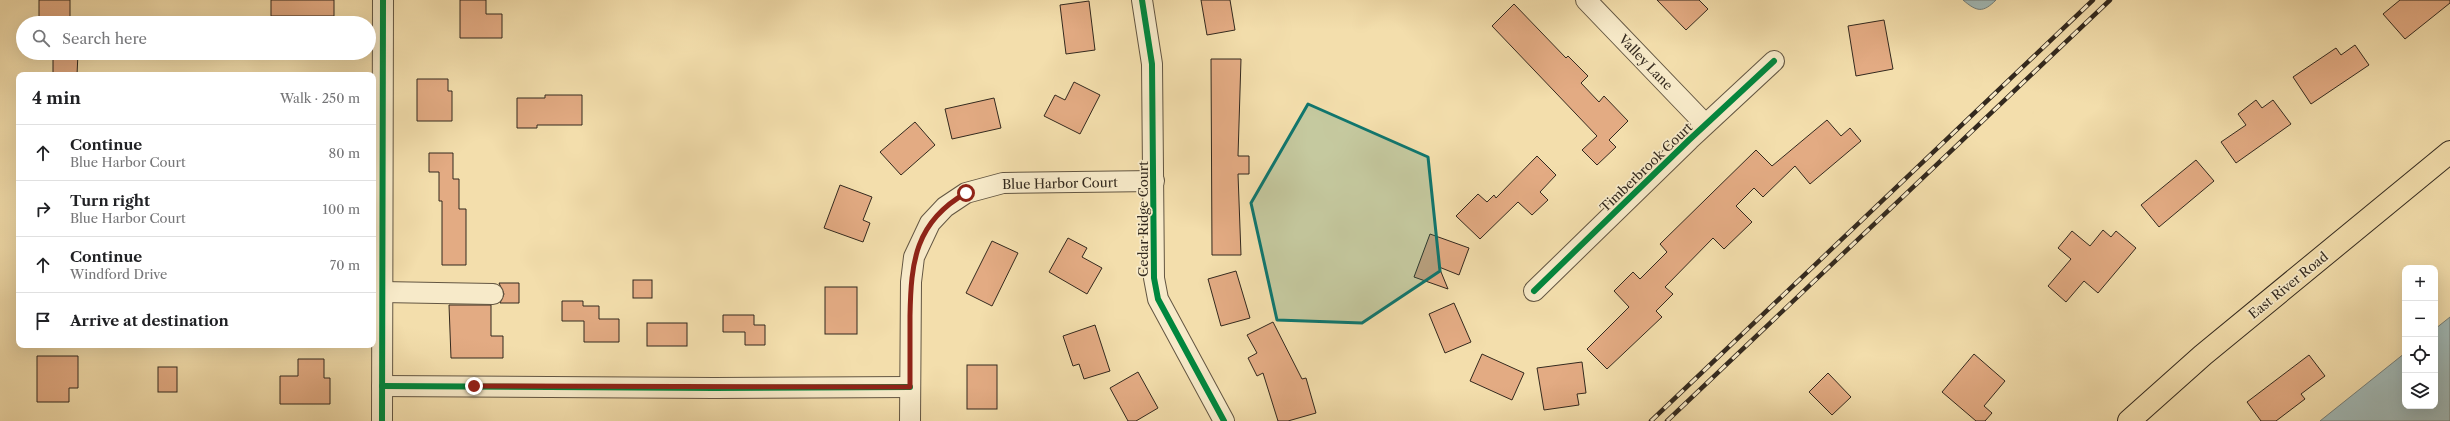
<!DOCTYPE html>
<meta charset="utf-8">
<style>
body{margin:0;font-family:"Libre Caslon Text",serif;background:#f2f2f2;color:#202124}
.controls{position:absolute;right:12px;bottom:12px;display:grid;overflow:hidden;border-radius:8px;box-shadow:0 4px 16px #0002}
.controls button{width:36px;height:36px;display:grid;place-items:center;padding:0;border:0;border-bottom:1px solid #e0e0e0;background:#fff;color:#202124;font:20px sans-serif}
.stop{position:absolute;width:12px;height:12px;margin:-9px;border:3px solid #8f2418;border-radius:50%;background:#fff}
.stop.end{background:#8f2418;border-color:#fff;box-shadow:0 1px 4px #0008}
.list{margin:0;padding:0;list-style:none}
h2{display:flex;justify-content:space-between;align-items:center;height:52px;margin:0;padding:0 16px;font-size:17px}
h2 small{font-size:13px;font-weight:400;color:#757577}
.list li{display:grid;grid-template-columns:26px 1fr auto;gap:12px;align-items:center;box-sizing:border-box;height:56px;padding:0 16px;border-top:1px solid #e0e0e0}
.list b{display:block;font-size:15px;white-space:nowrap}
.list p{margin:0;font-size:13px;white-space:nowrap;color:#757577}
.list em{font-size:13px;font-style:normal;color:#757577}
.icon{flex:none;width:22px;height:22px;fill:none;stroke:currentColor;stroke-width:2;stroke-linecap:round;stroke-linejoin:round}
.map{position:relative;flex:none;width:2450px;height:421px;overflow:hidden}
.search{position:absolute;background:#fff;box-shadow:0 4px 16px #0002;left:16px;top:16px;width:360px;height:44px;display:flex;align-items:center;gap:10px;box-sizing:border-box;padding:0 14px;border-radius:22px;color:#757577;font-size:15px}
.panel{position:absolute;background:#fff;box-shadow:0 4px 16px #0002;left:16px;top:72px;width:360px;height:276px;border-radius:8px}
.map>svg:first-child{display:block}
</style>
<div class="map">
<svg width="2450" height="421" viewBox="0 0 2450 421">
<rect width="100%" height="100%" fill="#f3deac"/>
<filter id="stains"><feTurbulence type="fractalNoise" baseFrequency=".005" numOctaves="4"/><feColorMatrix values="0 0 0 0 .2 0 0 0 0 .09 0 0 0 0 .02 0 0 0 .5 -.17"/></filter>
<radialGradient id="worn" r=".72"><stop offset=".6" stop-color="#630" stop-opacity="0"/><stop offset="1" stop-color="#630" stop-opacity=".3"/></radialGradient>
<g fill="#a1b9b6" stroke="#757f79">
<path d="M1963,0H1996C1983,13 1977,12 1963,0Z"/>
<path d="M2450,317V421H2320L2405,353V406H2435V329Z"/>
</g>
<g fill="#e3ab83" stroke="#33291e">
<rect x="39" y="0" width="31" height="17"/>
<rect x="271" y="0" width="63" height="16"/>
<path d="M460,0H486V14H502V38H460Z"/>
<path d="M1201,0H1230L1235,30L1207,35Z"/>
<path d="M1657,0H1699L1708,9L1686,30Z"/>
<path d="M2400,0H2450V3L2405,39L2383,14Z"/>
<path d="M1089,1L1095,50L1066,54L1060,5Z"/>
<path d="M1514,4L1566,58L1568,56L1588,76L1581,83L1599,102L1604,96L1628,121L1609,140L1616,147L1597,165L1582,150L1597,136L1492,26Z"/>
<path d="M1884,20L1893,69L1856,76L1848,26Z"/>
<path d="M2355,45L2369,65L2311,104L2293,77L2336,48L2341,55Z"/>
<path d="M53,53H78L77,75H53Z"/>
<path d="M1211,59H1241L1238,156H1249V174H1238L1241,255H1212Z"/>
<path d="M417,79H448V91H452V121H417Z"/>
<path d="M1074,82L1100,95L1080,134L1044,116L1055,95L1065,100Z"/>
<path d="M545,95H582V125H537V128H517V98H545Z"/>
<path d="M994,98L1001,128L952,139L945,109Z"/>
<path d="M2256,100L2262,108L2273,100L2291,124L2236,163L2221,142L2246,125L2238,114Z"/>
<path d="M1827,120L1841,136L1850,128L1861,141L1810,184L1795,166L1763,197L1754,188L1736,206L1752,222L1724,249L1713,238L1665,287L1673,294L1656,311L1662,317L1607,369L1587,349L1629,307L1614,291L1633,272L1640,279L1667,252L1660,244L1756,150L1772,166Z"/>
<path d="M915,122L935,145L901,175L880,152Z"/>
<path d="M429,153H453V179H459V209H466V265H442V201H439V172H429Z"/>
<path d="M1537,156L1556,175L1540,192L1548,200L1532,215L1518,202L1480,239L1456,216L1478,194L1487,202L1494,195L1496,198Z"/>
<path d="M2196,160L2214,181L2159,227L2141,205Z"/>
<path d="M840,185L872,197L863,220L870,223L863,242L824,228Z"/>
<path d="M2103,230L2111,237L2116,231L2136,248L2098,293L2084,281L2066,302L2048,286L2071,259L2058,248L2072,231L2090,246Z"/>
<path d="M1430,234L1469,248L1459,275L1439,267L1448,289L1414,277Z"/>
<path d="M1068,238L1087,248L1082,257L1102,268L1087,294L1049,272Z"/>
<path d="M992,241L1018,253L992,306L966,293Z"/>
<path d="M1236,271L1250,318L1221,326L1208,279Z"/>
<rect x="633" y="280" width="19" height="18"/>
<path d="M499,283H519V303H500L504,294Z"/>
<rect x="825" y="287" width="32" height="47"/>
<path d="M562,301H583V306H599V319H619V342H584V321H562Z"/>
<path d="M1454,303L1471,342L1445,353L1429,314Z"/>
<path d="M449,305H491V336H503V358H451Z"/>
<path d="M723,315H754V325H765V345H745V332H723Z"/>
<path d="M1273,322L1302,379L1306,378L1316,413L1288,421H1278L1263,373L1257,376L1248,358L1257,353L1247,335Z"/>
<rect x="647" y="323" width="40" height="23"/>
<path d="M1095,325L1110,371L1084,379L1079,364L1073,366L1063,336Z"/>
<path d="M1482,354L1524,373L1512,400L1470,381Z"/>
<path d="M1974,354L2005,381L1984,406L1992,413L1985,421H1976L1942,392Z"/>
<path d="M2309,355L2325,376L2301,394L2305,399L2276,421H2261L2247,402Z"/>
<path d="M37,356H78V388H69V402H37Z"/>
<path d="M298,359H324V378H330V404H280V376H298Z"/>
<path d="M1582,362L1586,393L1577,394L1579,405L1544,410L1537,368Z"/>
<rect x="967" y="365" width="30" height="44"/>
<rect x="158" y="367" width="19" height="25"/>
<path d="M1138,372L1158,408L1136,421H1128L1110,388Z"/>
<path d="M1828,373L1851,397L1832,415L1809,392Z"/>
</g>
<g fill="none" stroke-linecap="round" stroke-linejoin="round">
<g stroke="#635642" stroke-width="22">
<g id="minor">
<path d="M1142,0L1152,64L1154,278L1158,299L1224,421"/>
<path d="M1586,0L1705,124"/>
<path d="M1534,291L1689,140L1774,61"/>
<path d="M382,292L493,294"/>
<path d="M382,386L714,388L910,387"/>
<path d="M382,421L383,0"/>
<path d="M910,421L911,282L914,257L930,223L945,207L966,193L1003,183L1154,181"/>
</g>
</g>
<g stroke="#33291e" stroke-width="24">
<path id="major" d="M2129,421L2203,355L2450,152"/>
</g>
<use href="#minor" stroke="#f7eac9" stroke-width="20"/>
<use href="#major" stroke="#f3deac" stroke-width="22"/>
<g stroke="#33291e" stroke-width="4.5">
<g id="rail">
<path d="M1651,421L2093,0"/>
<path d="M1667,421L2110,0"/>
</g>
</g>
<use href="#rail" stroke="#f7eac9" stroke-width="3" stroke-dasharray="9" stroke-linecap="butt"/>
<g stroke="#f7eac9" stroke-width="8">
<g id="cycleway">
<path d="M1142,0L1152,64L1154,278L1158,299L1224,421"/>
<path d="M1534,291L1689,140L1774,61"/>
<path d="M382,386L714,388L910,387"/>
<path d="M382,421L383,0"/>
</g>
</g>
<use href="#cycleway" stroke="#00873e" stroke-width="6"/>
</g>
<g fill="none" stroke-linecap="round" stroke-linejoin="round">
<path stroke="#8f2418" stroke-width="5" d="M474,386L910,387C910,364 910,340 910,316C911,262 915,222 966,193"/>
</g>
<path fill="#0f766e" fill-opacity="0.2" stroke="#0f766e" stroke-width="3" stroke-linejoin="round" d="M1308,104L1428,157L1440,271L1362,323L1277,320L1251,203Z"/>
<g text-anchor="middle" stroke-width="3.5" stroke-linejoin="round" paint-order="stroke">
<g font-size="13" fill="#33291e" stroke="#f7eac9">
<text transform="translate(1646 62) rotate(46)" y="5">Valley Lane</text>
<text transform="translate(1646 167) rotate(-44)" y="5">Timberbrook Court</text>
<text transform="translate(1060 183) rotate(-1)" y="5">Blue Harbor Court</text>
<text transform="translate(1143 219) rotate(-90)" y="5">Cedar Ridge Court</text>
<text transform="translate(2288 285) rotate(-39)" y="5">East River Road</text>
</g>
</g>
<rect width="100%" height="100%" filter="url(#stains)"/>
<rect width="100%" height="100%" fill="url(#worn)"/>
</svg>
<div class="controls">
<button>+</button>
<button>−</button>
<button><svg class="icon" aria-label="locate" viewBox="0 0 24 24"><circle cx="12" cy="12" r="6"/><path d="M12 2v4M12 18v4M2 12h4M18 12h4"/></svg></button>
<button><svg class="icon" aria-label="layers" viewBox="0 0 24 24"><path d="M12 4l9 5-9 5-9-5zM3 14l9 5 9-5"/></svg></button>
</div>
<div class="stop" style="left:966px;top:193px"></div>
<div class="stop end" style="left:474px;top:386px"></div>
<div class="search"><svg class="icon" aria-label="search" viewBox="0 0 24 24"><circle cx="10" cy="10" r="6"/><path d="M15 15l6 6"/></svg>Search here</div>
<section class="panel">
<h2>4 min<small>Walk · 250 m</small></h2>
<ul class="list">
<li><svg class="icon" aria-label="ahead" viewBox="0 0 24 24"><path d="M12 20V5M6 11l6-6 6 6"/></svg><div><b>Continue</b><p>Blue Harbor Court</p></div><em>80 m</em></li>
<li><svg class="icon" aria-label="right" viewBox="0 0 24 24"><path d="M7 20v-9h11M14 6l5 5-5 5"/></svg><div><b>Turn right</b><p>Blue Harbor Court</p></div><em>100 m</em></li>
<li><svg class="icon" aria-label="ahead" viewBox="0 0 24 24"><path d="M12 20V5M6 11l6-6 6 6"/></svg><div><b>Continue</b><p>Windford Drive</p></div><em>70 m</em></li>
<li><svg class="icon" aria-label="arrive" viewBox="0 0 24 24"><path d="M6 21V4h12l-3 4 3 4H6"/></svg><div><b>Arrive at destination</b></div></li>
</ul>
</section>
</div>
